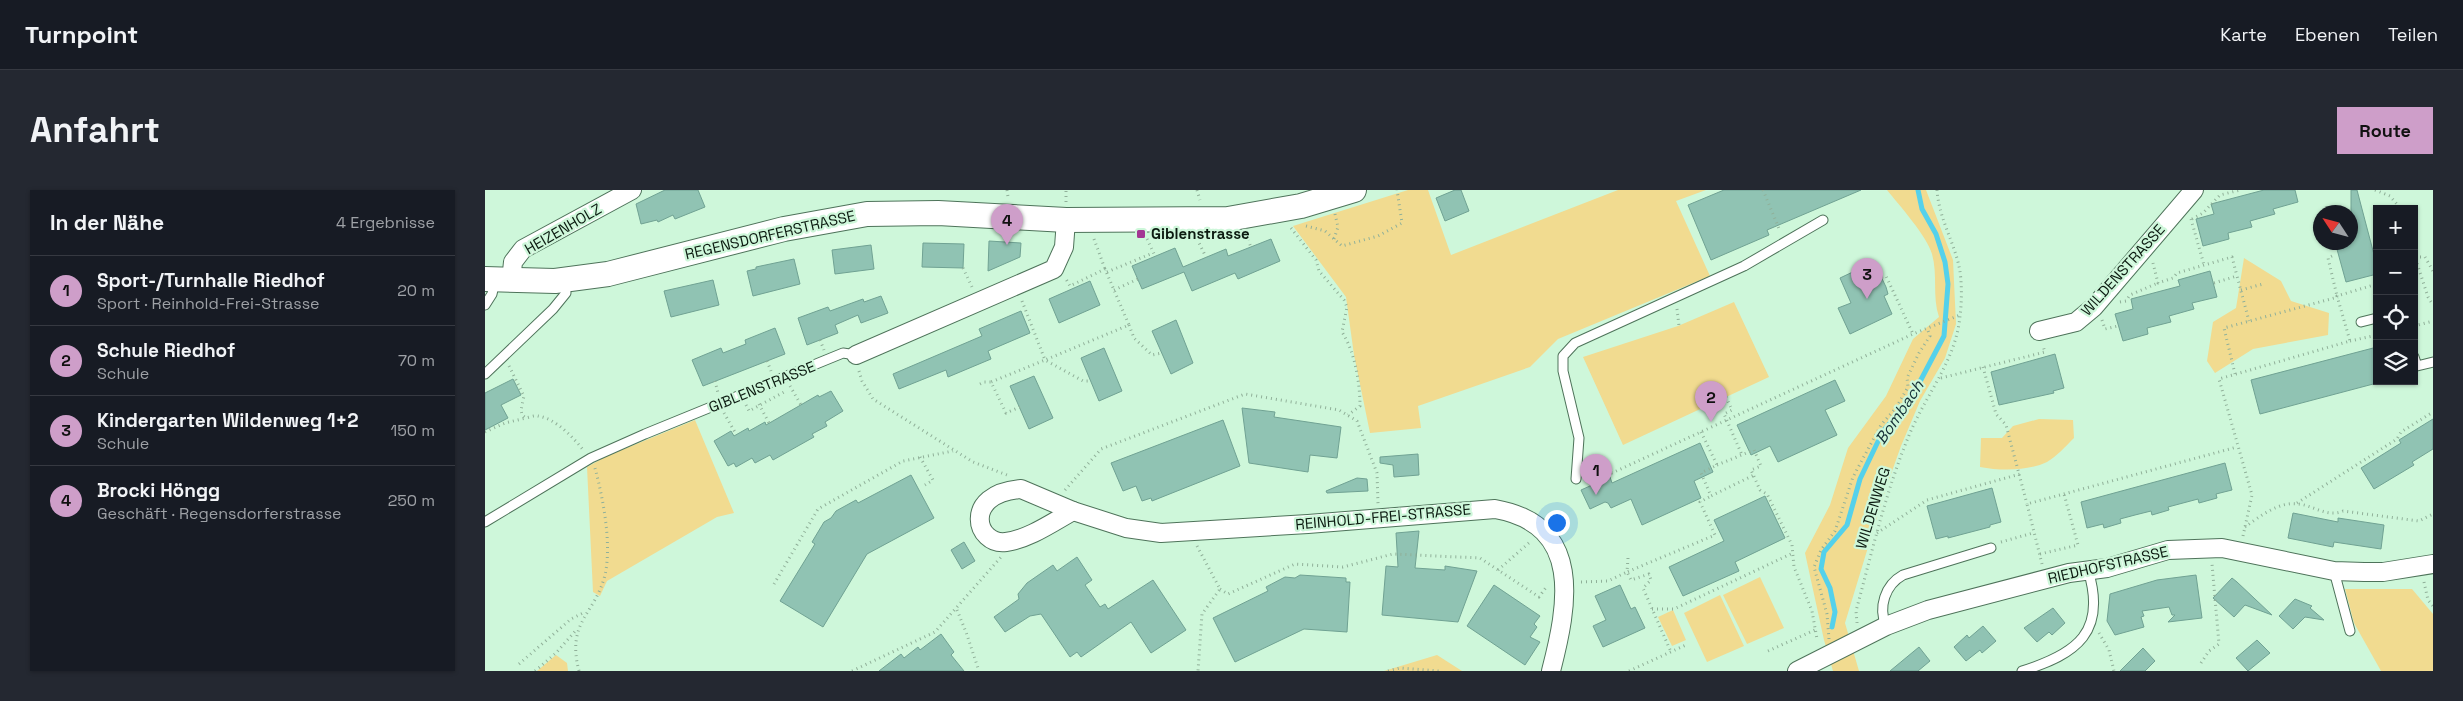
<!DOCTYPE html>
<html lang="de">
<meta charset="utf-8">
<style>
body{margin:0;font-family:"Space Grotesk",sans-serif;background:#242831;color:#f1f3f6}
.controls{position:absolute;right:15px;top:15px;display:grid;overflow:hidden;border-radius:0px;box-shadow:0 1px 4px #0004}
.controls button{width:45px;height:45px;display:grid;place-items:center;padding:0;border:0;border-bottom:1px solid #363941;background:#171b24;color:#f1f3f6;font:25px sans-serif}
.compass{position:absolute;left:1828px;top:15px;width:45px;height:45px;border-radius:50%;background:#171b24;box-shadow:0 1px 4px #0004;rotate:306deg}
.you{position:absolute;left:1071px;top:332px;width:18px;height:18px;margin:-12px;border:4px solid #fff;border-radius:50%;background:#1a73e8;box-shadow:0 0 0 8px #1a73e833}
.badge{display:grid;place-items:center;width:32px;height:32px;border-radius:50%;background:#ce9ec9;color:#111;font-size:16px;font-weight:700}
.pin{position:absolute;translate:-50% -41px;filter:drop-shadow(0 1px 2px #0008)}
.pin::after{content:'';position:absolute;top:26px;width:18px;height:15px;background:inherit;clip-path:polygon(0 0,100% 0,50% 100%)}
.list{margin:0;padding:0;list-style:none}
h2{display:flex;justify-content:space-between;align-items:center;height:65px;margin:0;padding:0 20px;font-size:21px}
h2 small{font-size:16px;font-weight:400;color:#9ea1a6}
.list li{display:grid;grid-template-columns:32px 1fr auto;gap:15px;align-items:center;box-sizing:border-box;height:70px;padding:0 20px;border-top:1px solid #363941}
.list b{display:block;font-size:19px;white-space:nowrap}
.list p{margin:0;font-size:16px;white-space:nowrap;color:#9ea1a6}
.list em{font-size:16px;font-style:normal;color:#9ea1a6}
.icon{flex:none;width:28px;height:28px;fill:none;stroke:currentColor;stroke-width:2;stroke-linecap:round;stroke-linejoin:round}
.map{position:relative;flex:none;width:1948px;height:481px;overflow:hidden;border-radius:0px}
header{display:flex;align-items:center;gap:30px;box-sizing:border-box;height:70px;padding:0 25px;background:#171b24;border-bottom:1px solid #363941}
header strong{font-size:24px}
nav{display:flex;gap:28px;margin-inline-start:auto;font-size:18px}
.intro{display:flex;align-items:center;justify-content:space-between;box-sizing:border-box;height:120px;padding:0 30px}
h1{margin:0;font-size:35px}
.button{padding:12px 22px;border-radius:0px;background:#ce9ec9;color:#111;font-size:18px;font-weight:700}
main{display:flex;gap:30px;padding:0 30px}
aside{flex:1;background:#171b24;border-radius:0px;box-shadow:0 1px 4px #0004}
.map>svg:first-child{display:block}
</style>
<header>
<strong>Turnpoint</strong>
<nav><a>Karte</a><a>Ebenen</a><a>Teilen</a></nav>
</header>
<div class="intro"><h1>Anfahrt</h1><a class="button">Route</a></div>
<main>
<aside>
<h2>In der Nähe<small>4 Ergebnisse</small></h2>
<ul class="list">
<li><span class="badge">1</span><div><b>Sport-/Turnhalle Riedhof</b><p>Sport · Reinhold-Frei-Strasse</p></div><em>20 m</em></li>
<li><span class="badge">2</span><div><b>Schule Riedhof</b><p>Schule</p></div><em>70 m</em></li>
<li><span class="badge">3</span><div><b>Kindergarten Wildenweg 1+2</b><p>Schule</p></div><em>150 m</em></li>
<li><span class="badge">4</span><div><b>Brocki Höngg</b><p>Geschäft · Regensdorferstrasse</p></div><em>250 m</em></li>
</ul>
</aside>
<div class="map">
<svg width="1948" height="481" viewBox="0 0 1948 481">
<rect width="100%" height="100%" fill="#cef7da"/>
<g fill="#f1db90">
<path d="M923,0H943L966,65L1133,0H1221L1191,11L1225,86L1073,149L1045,177L933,216L936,238L885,243L869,165L861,107L808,36Z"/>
<path d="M1402,0H1441L1468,70L1471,134L1460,168L1435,211L1416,256L1401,298L1360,433L1374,481H1348L1339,450L1320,363L1345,315L1363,258L1401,206L1428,149L1454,127C1447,106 1453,85 1447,64C1442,46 1414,15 1402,0Z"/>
<path d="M1759,68L1796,91L1806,111L1844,123L1843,145L1768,159L1730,183L1722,171L1728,132L1751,118Z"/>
<path d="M1249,112L1284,187L1138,255L1098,167L1193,136Z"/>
<path d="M1554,229L1588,230L1589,248C1581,256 1571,267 1562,272C1543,281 1516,281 1495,277L1496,248H1517L1528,236Z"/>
<path d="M210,230L249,323L232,327L122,391L115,406L108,402L102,277L122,266Z"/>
<path d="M1275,387L1299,438L1262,454L1238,405Z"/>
<path d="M1860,399H1927L1948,424V481H1896L1869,433Z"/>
<path d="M1235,405L1259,456L1222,472L1199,423Z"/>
<path d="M1188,420L1201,450L1187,456L1173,427Z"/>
<path d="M71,465L82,473L83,481H52Z"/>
<path d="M952,465L977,481H899Z"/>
</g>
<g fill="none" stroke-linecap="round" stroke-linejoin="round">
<path stroke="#54d1eb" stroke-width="5" d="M1347,437L1350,422L1345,398L1336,379L1339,362L1362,335L1375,289L1398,241L1418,219L1430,201L1459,146L1463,94L1460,72L1451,44L1437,19L1433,0"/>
</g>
<g fill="#90c3b3" stroke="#70a293">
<path d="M180,0H213L220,17L190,29L188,25L173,32L172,30L156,34L151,14Z"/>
<path d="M970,0H976L984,21L960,31L951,8Z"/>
<path d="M1239,0H1376L1282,40L1284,45L1226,70L1203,15Z"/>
<path d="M1779,0H1810L1813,12L1788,19L1790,24L1765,31L1767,37L1743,43L1744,49L1718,56L1711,29L1729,24L1726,14Z"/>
<path d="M1866,0H1872L1892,76V84L1861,92L1850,52H1866Z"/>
<path d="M786,49L795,71L753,89L750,83L707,101L699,82L657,99L647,76L690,58L698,77L741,59L743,66Z"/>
<path d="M504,51L536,53L535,67L503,81Z"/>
<path d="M438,53L479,54L478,78L437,77Z"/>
<path d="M386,55L389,79L350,84L347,60Z"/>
<path d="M309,69L315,94L268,106L262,81L271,79V77Z"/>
<path d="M1389,72L1401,97L1403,104L1399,106L1407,124L1365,144L1353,118L1366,113L1355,88Z"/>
<path d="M1725,81L1732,107L1707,113L1709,119L1684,126L1686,132L1662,138L1663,144L1638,151L1630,124L1648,119L1646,109L1695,96L1693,90Z"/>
<path d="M228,90L234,115L186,127L179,101Z"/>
<path d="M605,91L615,115L574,133L564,109Z"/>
<path d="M396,106L403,123L376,133L373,125L350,135L353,143L322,155L313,128L343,117L345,121L378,109L379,112Z"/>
<path d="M536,121L545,143L503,161L506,169L463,187L461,180L414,199L408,184L497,146L494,139Z"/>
<path d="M691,130L708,173L686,184L667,141Z"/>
<path d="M290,138L300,164L218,196L207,170L236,158L238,163L261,154L260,150Z"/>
<path d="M1892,157V193L1775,224L1766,190Z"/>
<path d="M619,158L637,201L614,211L596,168Z"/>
<path d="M1570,164L1579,198L1568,201L1569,203L1514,215L1506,182Z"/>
<path d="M549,186L568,228L544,239L525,196Z"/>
<path d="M28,189L36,205L16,215L23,228L0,240V203Z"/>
<path d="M1350,190L1360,211L1340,220L1352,245L1293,272L1285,256L1266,265L1252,235Z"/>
<path d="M346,201L358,221L340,232L342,236L327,244L329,247L288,270L285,265L270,273L267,268L251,277L249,273L243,276L229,251L246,241L249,246L263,238L264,241L280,232L281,235L333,205L334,207Z"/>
<path d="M757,218L790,222L789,227L856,237L852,268L825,265L823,282L764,273Z"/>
<path d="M1948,229V259L1927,272L1929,275L1889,299L1876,278L1916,253L1914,250Z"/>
<path d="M738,230L755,276L667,311L666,308L657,311L651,296L638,301L626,273Z"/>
<path d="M1215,253L1228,282L1209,291L1216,308L1157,335L1146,309L1126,318L1123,313L1120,312L1105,319L1096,300L1125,287L1127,293Z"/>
<path d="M933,264L934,285L909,287L908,275L895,273V267Z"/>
<path d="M1740,273L1747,300L1731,304L1732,308L1714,313L1713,309L1683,317L1684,320L1667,325L1666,321L1650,325L1635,329L1636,333L1619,338L1618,334L1602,338L1596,312Z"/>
<path d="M426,285L449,328L382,364L338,437L295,411L330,354L327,352L339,332L346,328L351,321L371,310L373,313Z"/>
<path d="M872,288L882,289L883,301L842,303L841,301Z"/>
<path d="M1507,298L1516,332L1505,335V337L1463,348V346L1451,349L1442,316Z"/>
<path d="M1280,306L1300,348L1250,372L1254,381L1198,406L1184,377L1239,351L1229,330Z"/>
<path d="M1808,323L1853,332V328L1899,335L1896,359L1849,352L1848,357L1803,348Z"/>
<path d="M934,341L930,378L960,380V376L992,381L973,432L897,425L901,376L913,377L911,343Z"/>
<path d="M479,352L490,371L477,379L466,360Z"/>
<path d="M592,367L607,390L600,395L615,417L620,414L623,419L668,390L701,440L666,463L646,432L596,467L592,462L585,467L556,424L545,426L520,442L509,427L534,409L533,404L542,393L568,375L572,381Z"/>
<path d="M815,385L861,388V392H865L862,442L819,439L750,472L728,428L783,401L781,397L800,387L810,388Z"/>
<path d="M1711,385L1717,428L1683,432L1690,425H1687L1684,417L1657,421L1659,426L1656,427L1659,437L1630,445L1622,431L1625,404L1672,390Z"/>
<path d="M1747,388L1752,392L1787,425L1760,415L1749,427L1728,408Z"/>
<path d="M1009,395L1055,426L1049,434L1052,437L1045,447L1055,452L1040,475L982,436Z"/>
<path d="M1135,395L1146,419L1150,417L1160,438L1118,457L1108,436L1121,430L1110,406Z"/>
<path d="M1810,409L1827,416L1825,418L1839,430L1820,427L1808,439L1794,426Z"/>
<path d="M1568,418L1580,433L1567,445L1564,442L1552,452L1539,438Z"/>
<path d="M1498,436L1511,451L1497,463L1495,460L1481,471L1469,457L1482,445L1484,448Z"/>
<path d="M456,444L469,462L466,465L479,481H394L416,464L419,468L433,457L435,460Z"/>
<path d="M1772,450L1785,463L1763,481L1751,468Z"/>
<path d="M1434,457L1445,471L1433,481H1405Z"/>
<path d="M1658,458L1670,471L1660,481H1635Z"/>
</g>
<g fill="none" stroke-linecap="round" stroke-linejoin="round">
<g stroke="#4e735a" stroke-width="11">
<g id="lane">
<path d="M0,115L7,104L10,91"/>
<path d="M1876,132L1892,128"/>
<path d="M1929,167L1932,176L1948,172"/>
<path d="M0,184L68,119L81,103L80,90"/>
<path d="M1091,289L1094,248L1078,181V166L1090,153L1259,76L1338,30"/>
<path d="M0,332L106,268L160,244L358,163L371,165"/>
<path d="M1849,381L1865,441"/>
<path d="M1401,436C1393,417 1400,395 1418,385L1506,358"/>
<path d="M1537,481C1592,464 1622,442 1603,380"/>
</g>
</g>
<g stroke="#4e735a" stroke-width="20">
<g id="street">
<path d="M26,91L28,72L38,59L147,0"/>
<path d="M1554,141L1591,132L1609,117L1709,0"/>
<path d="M371,165L569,79L579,57L581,30"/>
<path d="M536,299L588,321C568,332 544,349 521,352C491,356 476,304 536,299Z"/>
<path d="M588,321L641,338L676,343L823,334L1010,319C1099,335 1083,415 1066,481"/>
<path d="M1312,481L1401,436L1443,420L1584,383L1622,378L1683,360L1737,358L1849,381L1879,382H1898L1948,374"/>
</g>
</g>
<g stroke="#4e735a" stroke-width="26">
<path id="secondary" d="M0,89L70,91L123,84L299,39L382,24L453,23L581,30L743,29L816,16L869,0"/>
</g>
<g stroke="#90b099" stroke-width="3" stroke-dasharray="1 4" stroke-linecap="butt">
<path d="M522,0L523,7"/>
<path d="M712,0L715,10"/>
<path d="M1278,0L1295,41"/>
<path d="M1890,0L1905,6L1916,19"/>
<path d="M581,12V0"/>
<path d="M1706,29L1719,75"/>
<path d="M1707,29L1718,23L1735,5L1755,0"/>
<path d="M821,36L840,41L857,56L893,46L917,33L912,0"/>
<path d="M806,38L831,70L834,81L859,110L862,117L857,142C870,162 875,193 875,216L863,225"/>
<path d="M761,45L766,57"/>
<path d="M609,49L620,79"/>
<path d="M662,49L670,66"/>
<path d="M712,49L721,67"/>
<path d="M849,49L853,37L850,24"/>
<path d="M1929,64L1943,107L1948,115"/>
<path d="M1847,66L1843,68L1852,106"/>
<path d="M1930,67H1940L1948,81"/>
<path d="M1668,73L1673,93L1688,88L1692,83L1747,67L1752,86"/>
<path d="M478,78L487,97"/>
<path d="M622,82L668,63"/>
<path d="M1397,87L1401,86L1428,144"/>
<path d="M1729,93L1752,86L1764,131"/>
<path d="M629,100L653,89"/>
<path d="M1756,100L1778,94"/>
<path d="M537,111L560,170L644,135L620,79L585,96L581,89"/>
<path d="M1635,112L1641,111L1645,105L1673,93"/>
<path d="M1192,119L1194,136"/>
<path d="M1617,130L1620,139L1633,136"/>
<path d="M644,135L649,148L667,165L677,163"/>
<path d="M1929,136L1948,131"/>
<path d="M335,150L339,160"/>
<path d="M1865,151L1892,145"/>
<path d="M282,171L286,181"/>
<path d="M24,176L39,206L36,220L37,225L41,228C45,227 50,225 53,226C70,228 89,248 99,261"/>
<path d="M1498,177L1511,224L1521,235L1542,314"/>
<path d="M374,181L377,191L388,209L488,272L522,285"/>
<path d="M1750,184L1739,138L1853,107"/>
<path d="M1456,188L1560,162L1558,156"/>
<path d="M230,191L233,203"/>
<path d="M495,194L499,192H506"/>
<path d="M305,196L316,215"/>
<path d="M1241,207L1247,220L1239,224L1257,265"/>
<path d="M274,214L285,235"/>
<path d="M261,215L264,221L301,201"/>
<path d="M535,217L521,223L506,192L560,170L598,191H606"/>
<path d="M239,223L251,244"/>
<path d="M0,242L20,233L41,228"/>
<path d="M1216,242L1232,275L1216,283L1226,306L1269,285"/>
<path d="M435,267L448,290L440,295"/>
<path d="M1232,275L1269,260L1276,276L1266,280L1275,300L1282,304L1285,310L1307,355L1309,377L1327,421L1332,449"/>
<path d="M1119,276L1127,283L1428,144L1475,125"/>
<path d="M580,300L616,259L760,204L854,220L872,231L892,283L893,314"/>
<path d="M1812,313L1912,249L1916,242L1948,222"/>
<path d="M1760,337C1774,327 1794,311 1813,314C1828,315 1842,328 1858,321L1934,331L1948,324"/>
<path d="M1392,343L1442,310L1535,284"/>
<path d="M1758,346L1767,305L1734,189L1865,151L1852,106L1892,94"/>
<path d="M1516,352L1548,343"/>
<path d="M712,356L735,399L717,424L713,481"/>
<path d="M1555,364L1593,355L1579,304"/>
<path d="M1143,368L1142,382L1230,345L1215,312L1226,306"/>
<path d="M1557,374L1542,314L1752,257"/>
<path d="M1013,380L1045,352"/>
<path d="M1096,392L1123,391L1142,382L1146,390L1164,384L1166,390L1158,398L1186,462"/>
<path d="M1939,392L1943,410L1948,416"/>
<path d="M289,394L333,319L418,271L468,261"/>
<path d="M735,399L743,404L810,374L858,377L908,364L995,368L1054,407L1062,396"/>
<path d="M1167,419H1189L1308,363"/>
<path d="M472,420L481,442L494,481"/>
<path d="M1372,433L1371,421C1387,362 1401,300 1425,243C1442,203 1471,170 1475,126C1477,111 1477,90 1474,76C1468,50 1454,28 1452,0"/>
<path d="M1614,443L1624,460L1629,481"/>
<path d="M1344,449L1342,424L1329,377L1336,360L1350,341L1368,287L1396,235L1411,218L1423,197L1422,188L1434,163L1445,146L1442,138"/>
<path d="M1283,461L1330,440"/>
<path d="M1716,473L1724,461L1734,454L1727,374"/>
<path d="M34,474L86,429L100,422"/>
<path d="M50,481L71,463L92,439"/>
<path d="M94,481C81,431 110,425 120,385C127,354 118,308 110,278"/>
<path d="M367,481L450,442L516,367"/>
<path d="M903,481L915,478L954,481"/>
<path d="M1144,481L1203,454"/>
</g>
<use href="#lane" stroke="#fff" stroke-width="9"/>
<use href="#street" stroke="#fff" stroke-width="18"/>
<use href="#secondary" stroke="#fff" stroke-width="24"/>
</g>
<rect fill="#a33593" stroke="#cef7da" stroke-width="2" x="651" y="39" width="10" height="10" rx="2.5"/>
<g text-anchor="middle" stroke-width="4.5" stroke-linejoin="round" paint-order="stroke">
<g font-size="15" fill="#0c1b11" stroke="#cef7da">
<text transform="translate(78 39) rotate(-30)" y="5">HEIZENHOLZ</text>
<text transform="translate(285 45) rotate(-13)" y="5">REGENSDORFERSTRASSE</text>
<text transform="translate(1638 80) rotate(-48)" y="5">WILDENSTRASSE</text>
<text transform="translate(277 197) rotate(-22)" y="5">GIBLENSTRASSE</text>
<text transform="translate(1388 318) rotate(-73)" y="5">WILDENWEG</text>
<text transform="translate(898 327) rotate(-5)" y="5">REINHOLD-FREI-STRASSE</text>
<text transform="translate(1623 375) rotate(-13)" y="5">RIEDHOFSTRASSE</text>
</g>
<g font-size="15" font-weight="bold" fill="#0c1b11" stroke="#cef7da" text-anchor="start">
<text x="666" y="49">Giblenstrasse</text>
</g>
<g font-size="16" font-style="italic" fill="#153036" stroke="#cef7da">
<text transform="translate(1414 222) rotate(-56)" y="6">Bombach</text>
</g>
</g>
</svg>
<div class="controls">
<button>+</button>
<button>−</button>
<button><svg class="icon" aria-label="locate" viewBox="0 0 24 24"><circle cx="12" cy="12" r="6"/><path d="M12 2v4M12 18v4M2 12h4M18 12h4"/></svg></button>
<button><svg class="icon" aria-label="layers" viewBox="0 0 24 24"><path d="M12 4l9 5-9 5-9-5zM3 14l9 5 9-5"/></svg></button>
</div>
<svg class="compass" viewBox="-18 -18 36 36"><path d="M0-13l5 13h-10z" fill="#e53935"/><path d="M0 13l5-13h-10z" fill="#9ea1a6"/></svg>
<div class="you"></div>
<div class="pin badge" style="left:1111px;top:305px">1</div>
<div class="pin badge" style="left:1226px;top:232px">2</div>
<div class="pin badge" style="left:1382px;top:109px">3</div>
<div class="pin badge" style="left:522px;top:55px">4</div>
</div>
</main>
